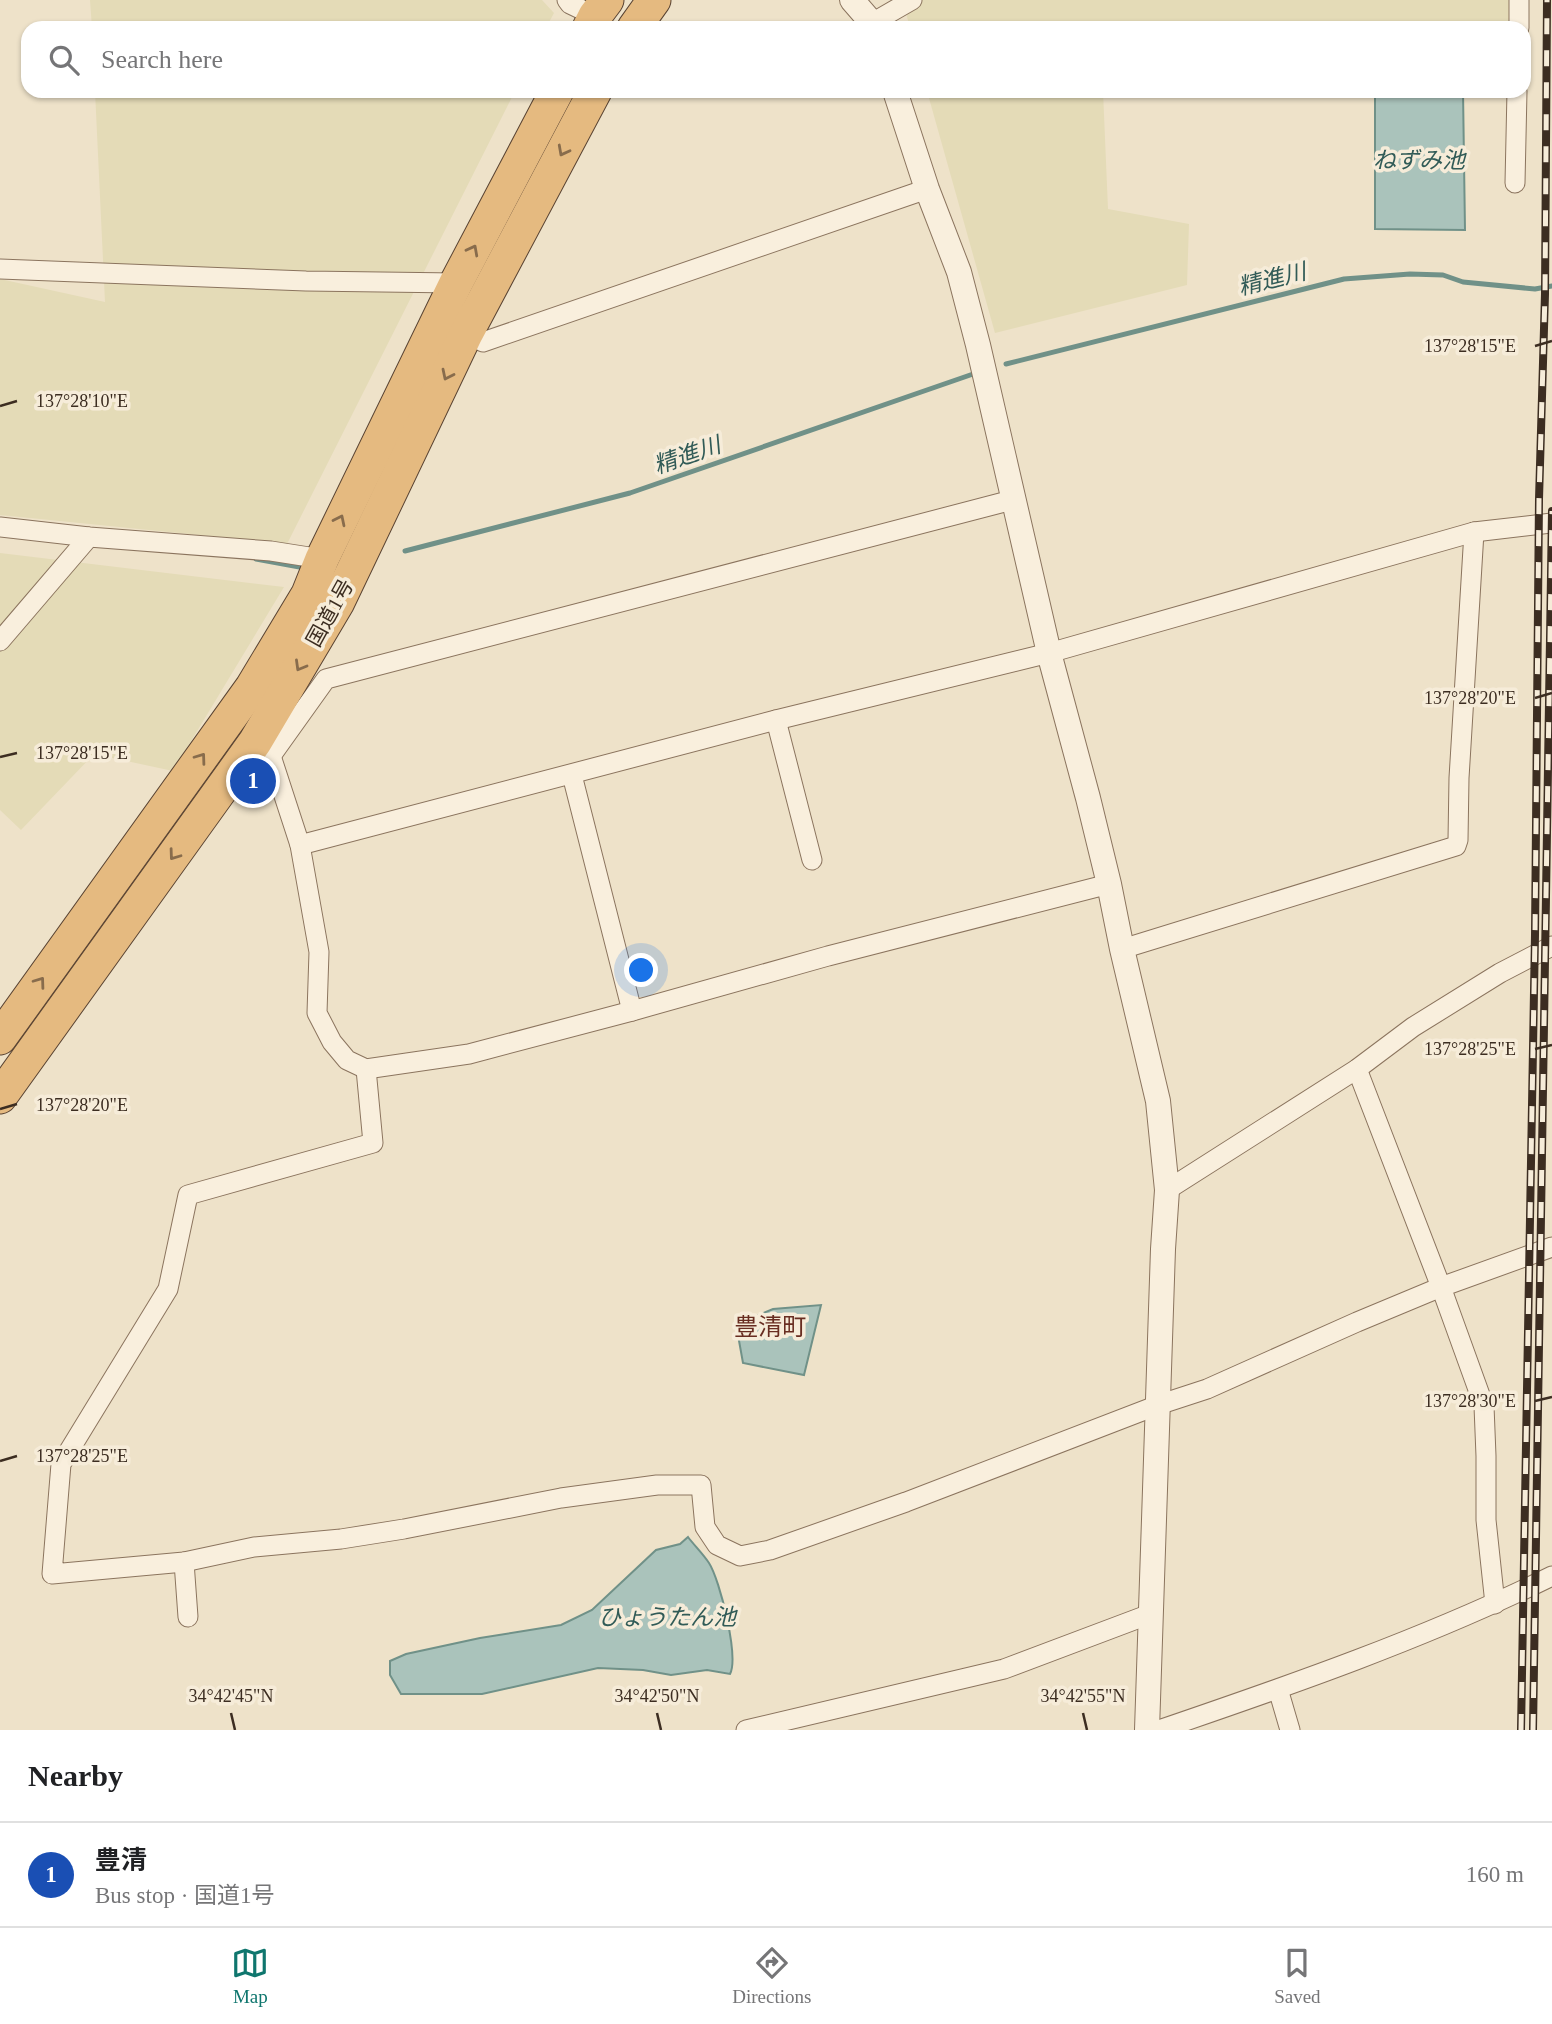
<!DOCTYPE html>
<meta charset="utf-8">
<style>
body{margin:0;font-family:"Times New Roman","Noto Sans JP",serif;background:#f6f6f6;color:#202124}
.you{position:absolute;left:642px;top:971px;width:24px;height:24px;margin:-18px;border:5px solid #fff;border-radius:50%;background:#1a73e8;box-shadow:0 0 0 10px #1a73e833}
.badge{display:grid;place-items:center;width:46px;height:46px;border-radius:50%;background:#0f766e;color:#fff;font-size:23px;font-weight:700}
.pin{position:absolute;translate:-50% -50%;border:4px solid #fff;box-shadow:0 2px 7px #0006}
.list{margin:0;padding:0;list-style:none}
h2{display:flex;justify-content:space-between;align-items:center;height:91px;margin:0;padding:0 28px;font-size:30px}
h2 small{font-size:23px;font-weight:400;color:#757577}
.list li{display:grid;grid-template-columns:46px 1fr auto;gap:21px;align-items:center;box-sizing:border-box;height:105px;padding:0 28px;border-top:2px solid #e0e0e0}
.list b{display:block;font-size:26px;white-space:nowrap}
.list p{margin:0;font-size:23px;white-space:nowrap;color:#757577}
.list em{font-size:23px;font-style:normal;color:#757577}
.icon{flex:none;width:38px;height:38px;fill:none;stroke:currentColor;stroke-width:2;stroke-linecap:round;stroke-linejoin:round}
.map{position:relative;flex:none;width:1552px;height:1730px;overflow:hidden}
.search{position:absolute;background:#fff;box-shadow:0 2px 5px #0004;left:21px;right:21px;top:21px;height:77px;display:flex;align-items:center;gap:18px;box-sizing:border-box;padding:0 24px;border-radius:21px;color:#757577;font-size:26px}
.sheet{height:196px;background:#fff}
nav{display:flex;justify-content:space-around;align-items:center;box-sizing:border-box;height:98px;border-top:2px solid #e0e0e0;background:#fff;font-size:19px;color:#757577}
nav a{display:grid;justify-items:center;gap:4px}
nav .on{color:#0f766e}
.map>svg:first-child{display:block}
</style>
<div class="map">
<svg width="1552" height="1730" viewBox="0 0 1552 1730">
<rect width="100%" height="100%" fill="#eee2c9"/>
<g fill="#e4dbb7">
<path d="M90,0H542L554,13L546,28H92Z"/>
<path d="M907,0H1518L1517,28H910L903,2Z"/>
<path d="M95,91H515L287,544L0,515V279L105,302Z"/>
<path d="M927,91H1103L1108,209L1189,224L1187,285L995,333Z"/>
<path d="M0,553L284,587L173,771L94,754L21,830L0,810Z"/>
</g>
<g fill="#aac3bb" stroke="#709188" stroke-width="2">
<path d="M1375,91H1463L1465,230L1375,229Z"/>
<path d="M821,1305L804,1375L743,1363L736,1324L773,1309Z"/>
<path d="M688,1537C694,1545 703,1554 709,1563C720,1580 739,1657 730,1674L707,1670L671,1675L643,1670L598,1668L482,1694H401L390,1675V1661L406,1654L480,1638L561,1625L592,1610L656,1550L680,1544Z"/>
</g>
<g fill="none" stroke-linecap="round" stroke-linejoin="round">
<g stroke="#709188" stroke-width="5">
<path d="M1006,364L1344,279L1410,274L1443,275L1463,282L1535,289L1552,286"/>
<path d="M405,551L630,493L976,373"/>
<path d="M256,559L305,568"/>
</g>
<g stroke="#8b745e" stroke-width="21">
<g id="minor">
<path d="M567,0L570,4L595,16"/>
<path d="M872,23L912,0"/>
<path d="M1519,28V0"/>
<path d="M1515,183L1517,91"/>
<path d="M0,269L306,281L456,283"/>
<path d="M466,334L483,342L927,189"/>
<path d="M0,527L89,537L271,551L322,559"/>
<path d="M0,641L89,537"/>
<path d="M776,720L812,860"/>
<path d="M255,742L271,756L300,845L319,952L317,1013L332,1042L347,1060L366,1069L469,1054L632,1011L828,956L1109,884"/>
<path d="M271,756L326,679L1012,500"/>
<path d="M572,775L632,1011"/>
<path d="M300,845L776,720L1049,653L1474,532L1552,523"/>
<path d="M1122,949L1456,846L1458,840L1459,778L1474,532"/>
<path d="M366,1069L373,1143L188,1195L168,1289L61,1464L52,1574L184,1562L254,1547L341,1539L404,1529L561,1498L657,1485H701L705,1527L717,1545L740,1556L770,1550L906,1502L1158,1405L1207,1389L1357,1322L1441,1287L1552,1247"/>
<path d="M1357,1069L1441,1287L1484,1406L1486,1456V1520L1495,1604"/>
<path d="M1167,1190L1357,1069L1413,1027L1500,973L1552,946"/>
<path d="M184,1562L188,1617"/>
<path d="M1278,1689L1290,1730"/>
<path d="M746,1730L1004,1669L1150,1614"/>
<path d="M1159,1730C1291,1685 1426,1638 1552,1576"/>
</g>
</g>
<g stroke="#8b745e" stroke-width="26">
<g id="tertiary">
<path d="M852,0L872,23L873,28"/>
<path d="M895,91L927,189L959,272L978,345L1049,653L1088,798L1109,884L1122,949L1158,1101L1167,1190L1163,1249L1147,1730"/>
</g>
</g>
<g stroke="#594332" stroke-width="35">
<g id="trunk">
<path d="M589,28L595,16L607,0"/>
<path d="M634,28L654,0"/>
<path d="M0,1038L252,687L308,594L322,559L456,283L557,91"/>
<path d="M0,1097L255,742L338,602L466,334L595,91"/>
</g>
</g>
<use href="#minor" stroke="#f9efdd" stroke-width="19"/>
<use href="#tertiary" stroke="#f9efdd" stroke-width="24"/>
<use href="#trunk" stroke="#e5ba80" stroke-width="33"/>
<g stroke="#3c2d21" stroke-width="8">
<g id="rail">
<path d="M1521,1730L1535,935L1539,499L1545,294L1547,0"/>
<path d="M1533,1730L1552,511"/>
</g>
</g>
<use href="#rail" stroke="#f6ecd9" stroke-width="5" stroke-dasharray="16" stroke-linecap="butt"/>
</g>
<defs><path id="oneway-chevron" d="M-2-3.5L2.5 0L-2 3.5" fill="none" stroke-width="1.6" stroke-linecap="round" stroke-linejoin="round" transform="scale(1.75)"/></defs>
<g stroke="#886c4c">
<use href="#oneway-chevron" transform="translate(563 151) rotate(118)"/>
<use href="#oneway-chevron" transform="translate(473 250) rotate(-62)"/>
<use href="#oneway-chevron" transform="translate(447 375) rotate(116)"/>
<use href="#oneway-chevron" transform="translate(340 520) rotate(-64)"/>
<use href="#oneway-chevron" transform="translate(300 666) rotate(120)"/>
<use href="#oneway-chevron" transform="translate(201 758) rotate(-54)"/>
<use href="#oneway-chevron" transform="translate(174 855) rotate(126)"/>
<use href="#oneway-chevron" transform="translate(40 982) rotate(-54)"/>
</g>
<path fill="none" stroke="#3c2d21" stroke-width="2.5" d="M1535,346L1552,341M0,406L17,401M1535,698L1552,693M0,757L17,753M1535,1049L1552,1045M0,1109L17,1104M1535,1401L1552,1397M0,1461L17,1456M231,1713L235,1730M657,1713L661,1730M1083,1713L1087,1730"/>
<g text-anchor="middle" stroke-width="7" stroke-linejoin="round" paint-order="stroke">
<g font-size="21" fill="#3c2d21" stroke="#f6ecd9">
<text transform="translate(330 613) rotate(-61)" y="7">国道1号</text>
</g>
<g font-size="23" font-style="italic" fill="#315b57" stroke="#f6ecd9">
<text x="1419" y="168">ねずみ池</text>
<text transform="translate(1272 279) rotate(-14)" y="8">精進川</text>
<text transform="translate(687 455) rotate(-19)" y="8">精進川</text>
<text x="667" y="1625">ひょうたん池</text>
</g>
<g font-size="24" fill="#682d21" stroke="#f6ecd9">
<text x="770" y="1335">豊清町</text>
</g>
</g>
<g font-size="18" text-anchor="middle" fill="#3c2d21" stroke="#f6ecd9" stroke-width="7" stroke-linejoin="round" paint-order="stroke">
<text x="1470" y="352">137°28'15"E</text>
<text x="82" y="407">137°28'10"E</text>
<text x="1470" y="704">137°28'20"E</text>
<text x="82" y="759">137°28'15"E</text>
<text x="1470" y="1055">137°28'25"E</text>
<text x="82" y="1111">137°28'20"E</text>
<text x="1470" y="1407">137°28'30"E</text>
<text x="82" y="1462">137°28'25"E</text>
<text x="231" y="1702">34°42'45"N</text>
<text x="657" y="1702">34°42'50"N</text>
<text x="1083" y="1702">34°42'55"N</text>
</g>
</svg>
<div class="you"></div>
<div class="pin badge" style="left:253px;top:781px;background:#1a4fb4">1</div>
<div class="search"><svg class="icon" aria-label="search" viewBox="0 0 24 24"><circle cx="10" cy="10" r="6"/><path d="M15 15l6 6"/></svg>Search here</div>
</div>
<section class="sheet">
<h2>Nearby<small></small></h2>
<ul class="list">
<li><span class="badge" style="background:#1a4fb4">1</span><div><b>豊清</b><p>Bus stop · 国道1号</p></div><em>160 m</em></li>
</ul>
</section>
<nav>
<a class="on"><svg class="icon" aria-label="map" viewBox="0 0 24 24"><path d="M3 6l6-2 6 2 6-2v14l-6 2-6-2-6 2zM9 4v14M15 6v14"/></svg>Map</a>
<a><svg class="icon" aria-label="directions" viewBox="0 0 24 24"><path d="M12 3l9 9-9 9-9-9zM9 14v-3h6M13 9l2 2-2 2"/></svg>Directions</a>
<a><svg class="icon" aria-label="saved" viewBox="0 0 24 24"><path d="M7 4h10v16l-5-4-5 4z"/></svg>Saved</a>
</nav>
